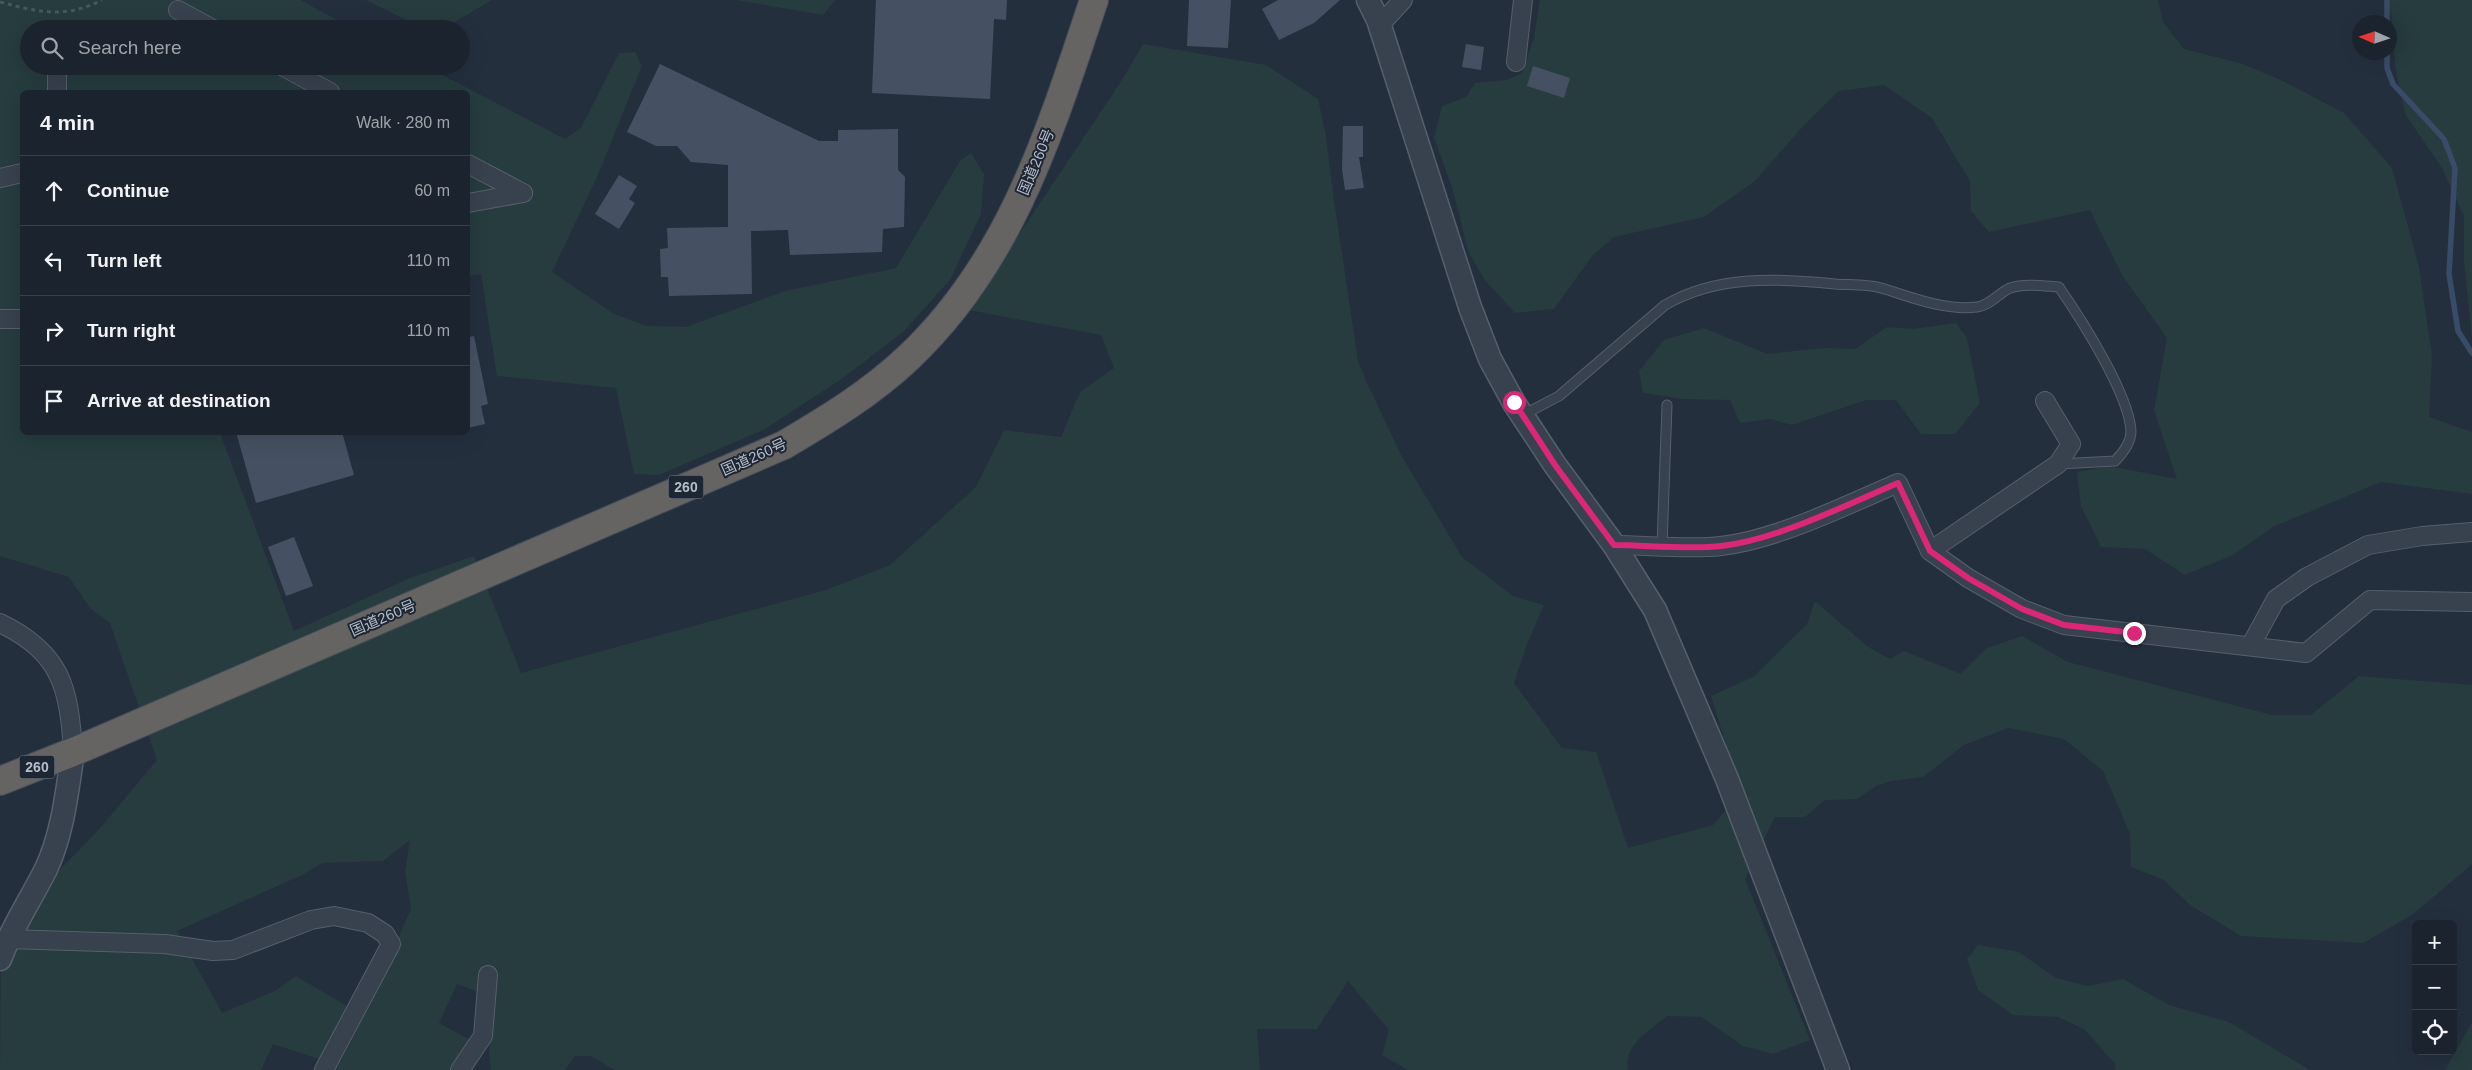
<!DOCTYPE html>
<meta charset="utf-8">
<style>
body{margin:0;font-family:Arial,"Noto Sans JP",sans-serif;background:#242b36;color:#f1f3f6}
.controls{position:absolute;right:15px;bottom:15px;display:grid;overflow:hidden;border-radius:8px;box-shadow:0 5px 20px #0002}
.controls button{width:45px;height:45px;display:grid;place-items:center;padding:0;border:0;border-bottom:1px solid #39404a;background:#1b232e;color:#f1f3f6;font:25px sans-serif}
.compass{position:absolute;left:2352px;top:15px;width:45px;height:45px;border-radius:50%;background:#1b232e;box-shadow:0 5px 20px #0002;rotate:273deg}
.stop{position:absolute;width:15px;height:15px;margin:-11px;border:4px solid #db2777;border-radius:50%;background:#fff}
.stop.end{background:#db2777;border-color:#fff;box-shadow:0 1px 5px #0008}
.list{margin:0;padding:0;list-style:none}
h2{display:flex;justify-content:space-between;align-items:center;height:65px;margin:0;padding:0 20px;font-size:21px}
h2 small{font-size:16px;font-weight:400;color:#a0a4aa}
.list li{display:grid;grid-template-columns:32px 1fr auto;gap:15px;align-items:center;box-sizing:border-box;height:70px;padding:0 20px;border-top:1px solid #39404a}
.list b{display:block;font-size:19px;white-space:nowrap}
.list em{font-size:16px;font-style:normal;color:#a0a4aa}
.icon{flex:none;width:28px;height:28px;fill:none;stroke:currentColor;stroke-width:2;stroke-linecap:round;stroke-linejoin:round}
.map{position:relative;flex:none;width:2472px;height:1070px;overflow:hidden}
.search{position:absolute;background:#1b232e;box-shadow:0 5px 20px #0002;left:20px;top:20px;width:450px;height:55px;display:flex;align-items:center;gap:12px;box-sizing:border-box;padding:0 18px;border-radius:28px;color:#a0a4aa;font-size:19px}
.panel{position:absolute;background:#1b232e;box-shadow:0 5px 20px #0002;left:20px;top:90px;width:450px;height:345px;border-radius:8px}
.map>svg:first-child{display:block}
</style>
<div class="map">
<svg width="2472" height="1070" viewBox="0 0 2472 1070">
<rect width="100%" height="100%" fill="#242f3e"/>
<g fill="#263c3f">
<path d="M0,0H300L354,29H29V66H425L565,139L581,128L619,53L635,52L642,66L597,177L552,272L614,314L647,326L686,327L785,291L896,268L960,161L971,153L984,174L981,214L950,280L903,332L843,378L765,429L659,475L634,474L616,388L497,376L481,274L468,276V92H22V432L220,433L294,631L410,578L474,556L521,673L826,590L890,565L976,487L1004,430L1061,437L1080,392L1114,368L1101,335L969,310L1122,80L1143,44L1266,65L1318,99L1326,136L1334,200L1358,361L1367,383L1402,457L1462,557L1513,596L1544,605L1527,644L1514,683L1562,748L1596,752L1628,848L1713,825L1741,793L1711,696L1753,677L1807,624L1815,601L1868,647L1890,659L1904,651L1961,674L1987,648L2022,636L2068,662L2272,715H2311L2359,676L2472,685V864L2412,915L2363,943L2241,936L2190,905L2164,880L2131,867L2130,834L2103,771L2064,739L2008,728L1964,745L1923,777L1891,781L1876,786L1857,799L1825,800L1805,817H1775L1745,879L1810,1040L1773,1054L1743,1046L1701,1017L1667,1016C1650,1030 1623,1045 1628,1070H1408L1382,1055L1389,1030L1348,981L1317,1029H1257L1260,1070H615L591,1056H575L565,1070H491C486,1048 494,1021 491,997L457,984L439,1023L472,1041L453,1070H336L356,1032L411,909L405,872L410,840L383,861L322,863L302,875L177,931L222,1013L275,991L296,976L352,1009L322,1060L273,1044L261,1070H0L1,931L102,826L157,760L110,623L90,608L69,577L0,556Z"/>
<path d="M366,0H492L451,24L423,28Z"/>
<path d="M736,0H835L823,15Z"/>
<path d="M1540,0H2158L2163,22L2184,49L2243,64L2285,82L2344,113L2392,168L2419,267L2432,357L2429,417L2472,432V494L2381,482L2273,527L2233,555L2185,575L2145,549L2101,547L2081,506L2077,472L2109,466L2177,479L2154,410L2167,338L2122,275L2090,210L1989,232L1971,211L1970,181L1932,118L1884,85L1839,91L1806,123L1755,181L1704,217L1614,237L1592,256L1554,309L1515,313L1484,279L1468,251L1452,187L1434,138L1442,106L1466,97L1475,83L1507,80L1522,73L1534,38Z"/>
<path d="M2387,0H2472V338L2464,262V216L2442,168L2405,114L2395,65L2394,38L2390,8Z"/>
<path d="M1956,323L1967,338L1980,403L1955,434H1921L1896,400H1866L1792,425L1770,419L1740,423L1730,400L1683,399L1643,393L1639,371L1664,340L1704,328L1767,354L1825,348L1855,349L1887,327L1913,329Z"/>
<path d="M1978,945L2019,952L2056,978L2088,986L2123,979L2169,1005L2229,1022L2310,1070H2115L2116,1065L2085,1030L2058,1017L2013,1015L1978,990L1967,959Z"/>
<path d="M2472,1022V1070H2445Z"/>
</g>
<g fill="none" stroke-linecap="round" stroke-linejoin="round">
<g stroke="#394c67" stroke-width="5.5">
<path d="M2387,22V0"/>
<path d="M2387,52V68L2393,84L2444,139L2455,168L2449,274L2458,331L2472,353"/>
</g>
</g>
<g fill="#455162">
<path d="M876,0H1007L1006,20L994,19L990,99L872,93Z"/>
<path d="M1189,0H1231L1228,48L1187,46Z"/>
<path d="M1278,0H1340L1314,23L1279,40L1262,9Z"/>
<path d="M1466,44L1484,47L1481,70L1462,67Z"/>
<path d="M660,64L819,141H838V130L898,129V170L905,177L904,227L883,229L882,252L790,255L788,230L751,231L752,294L669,296L668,277H661L660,249L668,248L667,228L728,227V165L691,162L677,146H656L627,132Z"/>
<path d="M1533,66L1570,78L1564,98L1527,86Z"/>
<path d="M1343,126H1363V157H1359L1364,188L1345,190L1342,169Z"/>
<path d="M619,175L637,186L629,199L635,203L619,229L595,214Z"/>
<path d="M474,336L488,404L481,406L485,424L468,428V337Z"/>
<path d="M236,432H342L354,475L256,503Z"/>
<path d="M294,537L313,586L286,596L268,547Z"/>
</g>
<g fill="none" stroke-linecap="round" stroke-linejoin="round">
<g stroke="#565f6c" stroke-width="11">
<g id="service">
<path d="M1523,415L1559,396L1665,305C1717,275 1777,278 1835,284C1850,285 1867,284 1881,288C1912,297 1944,311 1977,307C1989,306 1999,293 2010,288C2025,283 2044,286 2059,287C2081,319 2129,394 2131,431C2131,443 2123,453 2115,461L2059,464"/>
<path d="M1662,546L1667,405"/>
</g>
</g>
<g stroke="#565f6c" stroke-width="20">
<g id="minor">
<path d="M178,10L213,29"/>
<path d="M1380,25L1403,0"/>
<path d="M1516,62L1523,0"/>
<path d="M282,66L330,92"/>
<path d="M57,73V92"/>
<path d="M468,164L523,193"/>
<path d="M0,178L22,173"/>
<path d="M468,203L523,193"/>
<path d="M0,319H22"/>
<path d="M1614,545C1646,545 1690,550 1721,546C1776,540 1847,505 1898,483L1930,551L1968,578L2022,609L2064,625L2306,653L2370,600L2472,602"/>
<path d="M1930,551L2058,464L2071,444L2045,401"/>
<path d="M0,623C62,653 69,688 73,752"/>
<path d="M2251,645L2276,599L2307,577L2368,545L2422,536L2472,532"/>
<path d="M8,939L165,944L213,951L233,950L311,920L334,916L368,923L385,934L391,944L324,1070"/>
<path d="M460,1070L483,1036L488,975"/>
</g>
</g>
<g stroke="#565f6c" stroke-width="25">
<g id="tertiary">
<path d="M1368,0L1378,20L1470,307L1490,359L1514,403L1555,465L1614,545L1655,610L1727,779L1838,1070"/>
<path d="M0,959C12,927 31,899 46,869C63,833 67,791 73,752"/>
</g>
</g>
<g stroke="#434c59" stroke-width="30">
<path id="trunk" d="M0,781L73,752L784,445C828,419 871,393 908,358C1012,260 1050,131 1094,0"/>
</g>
<path stroke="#44595c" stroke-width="3" stroke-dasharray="4 4" stroke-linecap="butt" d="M0,2C38,12 65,19 102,0"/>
<use href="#service" stroke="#38414e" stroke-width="9"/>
<use href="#minor" stroke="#38414e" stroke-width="18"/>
<use href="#tertiary" stroke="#38414e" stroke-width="22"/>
<use href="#trunk" stroke="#656462" stroke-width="28"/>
</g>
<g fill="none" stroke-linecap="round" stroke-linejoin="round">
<path stroke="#db2777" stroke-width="6" d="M1514,402L1555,465L1614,545C1646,545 1690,550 1721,546C1776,540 1846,505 1898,483L1930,551L1968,578L2022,609L2064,625L2134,633"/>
</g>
<g text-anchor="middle" stroke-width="4" stroke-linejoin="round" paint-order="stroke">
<g fill="#1d2633" stroke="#878f9c" stroke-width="1">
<rect x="668.5" y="475.5" width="35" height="23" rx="4"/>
<rect x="19.5" y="755.5" width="35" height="23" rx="4"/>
</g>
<g font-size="14" font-weight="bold" fill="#b4bcc9">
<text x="686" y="492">260</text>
<text x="37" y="772">260</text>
</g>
<g font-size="15" fill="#b4bcc9" stroke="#1d2633">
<text transform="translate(1036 162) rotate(-67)" y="5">国道260号</text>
<text transform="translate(754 457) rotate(-24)" y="5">国道260号</text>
<text transform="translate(383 618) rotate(-23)" y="5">国道260号</text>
</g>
</g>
</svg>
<div class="controls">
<button>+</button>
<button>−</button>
<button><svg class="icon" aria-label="locate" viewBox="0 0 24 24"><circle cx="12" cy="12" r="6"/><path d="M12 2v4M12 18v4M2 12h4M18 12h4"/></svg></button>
</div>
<svg class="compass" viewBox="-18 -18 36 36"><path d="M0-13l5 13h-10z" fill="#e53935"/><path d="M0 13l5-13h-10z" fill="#a0a4aa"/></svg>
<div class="stop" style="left:1514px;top:402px"></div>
<div class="stop end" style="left:2134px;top:633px"></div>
<div class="search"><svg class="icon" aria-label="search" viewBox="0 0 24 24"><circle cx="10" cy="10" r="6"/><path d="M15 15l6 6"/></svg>Search here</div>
<section class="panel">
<h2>4 min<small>Walk · 280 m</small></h2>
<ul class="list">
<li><svg class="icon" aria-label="ahead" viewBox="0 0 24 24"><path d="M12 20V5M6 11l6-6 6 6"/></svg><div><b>Continue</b></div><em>60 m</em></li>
<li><svg class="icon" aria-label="left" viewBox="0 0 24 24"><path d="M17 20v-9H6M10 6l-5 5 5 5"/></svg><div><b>Turn left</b></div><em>110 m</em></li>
<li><svg class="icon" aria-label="right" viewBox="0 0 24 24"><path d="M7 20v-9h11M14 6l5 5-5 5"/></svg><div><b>Turn right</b></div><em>110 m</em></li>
<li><svg class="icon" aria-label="arrive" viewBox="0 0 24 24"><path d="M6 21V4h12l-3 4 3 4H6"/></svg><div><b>Arrive at destination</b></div></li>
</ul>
</section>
</div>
